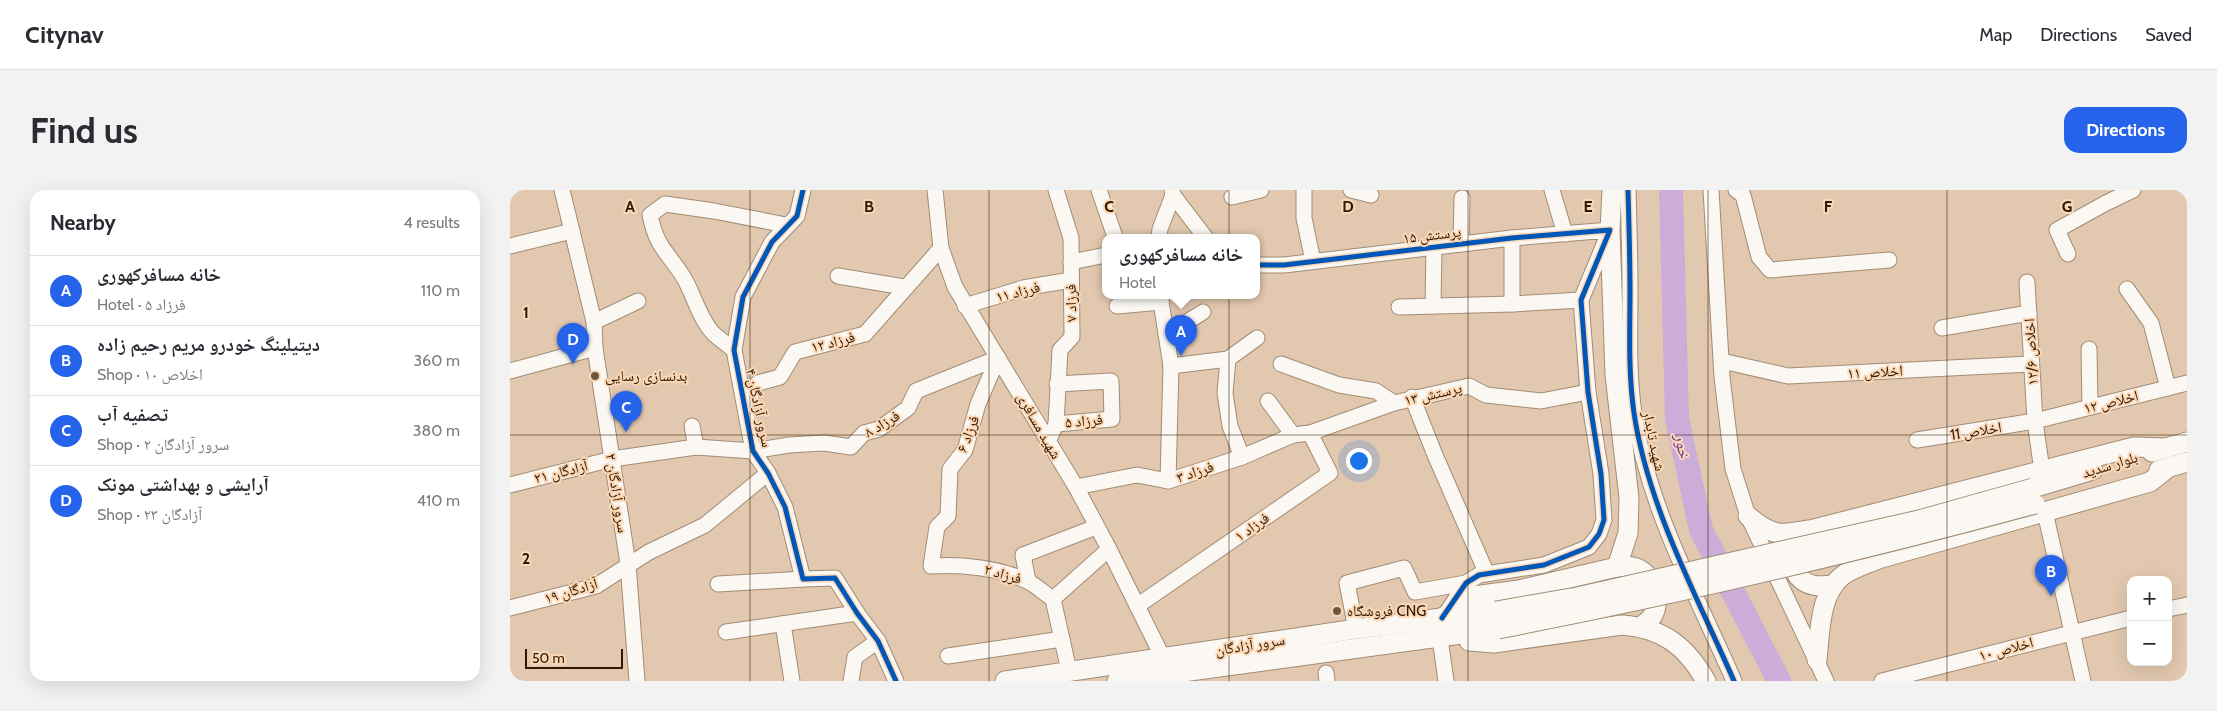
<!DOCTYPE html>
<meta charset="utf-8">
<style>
body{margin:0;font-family:Cabin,"Noto Naskh Arabic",sans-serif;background:#f2f2f3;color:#2b2b33}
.controls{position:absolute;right:15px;bottom:15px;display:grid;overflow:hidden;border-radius:10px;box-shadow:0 5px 20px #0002}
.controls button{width:45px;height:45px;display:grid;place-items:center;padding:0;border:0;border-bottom:1px solid #e1e1e2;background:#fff;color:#2b2b33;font:25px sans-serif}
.scale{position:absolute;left:15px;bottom:12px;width:98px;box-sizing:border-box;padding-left:5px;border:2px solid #2f1902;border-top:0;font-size:14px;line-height:18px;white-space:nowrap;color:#2f1902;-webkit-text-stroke:4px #fbd7b5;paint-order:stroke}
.you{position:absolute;left:848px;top:270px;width:18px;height:18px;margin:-12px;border:4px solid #fff;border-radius:50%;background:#1a73e8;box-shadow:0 0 0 8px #1a73e833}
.badge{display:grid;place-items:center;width:32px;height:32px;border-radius:50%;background:#2563eb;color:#fff;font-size:16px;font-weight:700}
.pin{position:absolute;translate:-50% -41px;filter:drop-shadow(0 1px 2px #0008)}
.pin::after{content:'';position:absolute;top:26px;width:18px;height:15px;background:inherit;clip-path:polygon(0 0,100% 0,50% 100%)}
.popup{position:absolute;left:592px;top:44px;width:158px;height:65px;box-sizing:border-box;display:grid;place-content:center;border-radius:10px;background:#fff;filter:drop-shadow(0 1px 4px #0005);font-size:16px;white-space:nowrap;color:#7c7c81}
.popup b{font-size:19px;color:#2b2b33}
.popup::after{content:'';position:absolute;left:50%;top:100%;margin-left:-10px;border:10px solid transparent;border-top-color:#fff}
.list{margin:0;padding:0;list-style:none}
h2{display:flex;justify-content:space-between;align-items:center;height:65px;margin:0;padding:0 20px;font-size:21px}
h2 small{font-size:16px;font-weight:400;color:#7c7c81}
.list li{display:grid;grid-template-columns:32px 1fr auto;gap:15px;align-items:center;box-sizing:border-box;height:70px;padding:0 20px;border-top:1px solid #e1e1e2}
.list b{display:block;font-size:19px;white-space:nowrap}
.list p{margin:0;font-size:16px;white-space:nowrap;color:#7c7c81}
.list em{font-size:16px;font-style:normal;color:#7c7c81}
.map{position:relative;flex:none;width:1677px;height:491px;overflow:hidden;border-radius:15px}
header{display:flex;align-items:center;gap:30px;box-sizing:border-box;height:70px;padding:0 25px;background:#fff;border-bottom:1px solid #e1e1e2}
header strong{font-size:24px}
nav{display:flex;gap:28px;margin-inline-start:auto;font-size:18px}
.intro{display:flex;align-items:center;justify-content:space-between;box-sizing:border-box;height:120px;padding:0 30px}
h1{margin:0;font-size:35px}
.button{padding:12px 22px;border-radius:15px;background:#2563eb;color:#fff;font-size:18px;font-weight:700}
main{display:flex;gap:30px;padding:0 30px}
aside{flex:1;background:#fff;border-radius:15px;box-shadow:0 5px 20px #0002}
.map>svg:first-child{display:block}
</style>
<header>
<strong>Citynav</strong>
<nav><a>Map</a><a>Directions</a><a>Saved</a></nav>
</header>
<div class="intro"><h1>Find us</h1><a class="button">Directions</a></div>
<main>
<aside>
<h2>Nearby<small>4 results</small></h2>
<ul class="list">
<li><span class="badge">A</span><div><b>خانه مسافرکهوری</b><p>Hotel · فرزاد ۵</p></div><em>110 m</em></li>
<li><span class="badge">B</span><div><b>دیتیلینگ خودرو مریم رحیم زاده</b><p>Shop · اخلاص ۱۰</p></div><em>360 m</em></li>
<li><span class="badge">C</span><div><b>تصفیه آب</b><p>Shop · سرور آزادگان ۲</p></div><em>380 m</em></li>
<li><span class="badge">D</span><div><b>آرایشی و بهداشتی مونک</b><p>Shop · آزادگان ۲۳</p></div><em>410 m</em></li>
</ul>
</aside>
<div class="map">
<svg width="1677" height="491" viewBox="0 0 1677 491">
<rect width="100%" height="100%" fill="#e2c8af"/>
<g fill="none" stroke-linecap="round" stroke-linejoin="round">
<path stroke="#ccacd9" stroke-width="24" d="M1161,0L1167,229L1191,340L1269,491"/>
<g stroke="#a28c75" stroke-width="17">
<g id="minor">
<path d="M52,0L84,132L85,158L118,374L127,491"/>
<path d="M293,0L287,26L262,52L233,107L224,160L243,261L258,283L275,317L293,389L325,388L347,423L368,451L386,491"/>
<path d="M425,0L431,58L445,97L566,297L599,359L653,468"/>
<path d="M589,0L605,47"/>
<path d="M794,0V28L803,71"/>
<path d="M841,0L861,5"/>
<path d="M1042,0L1055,44"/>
<path d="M1118,0C1119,34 1120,68 1120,102C1120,143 1118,181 1124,223C1138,317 1186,404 1224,491"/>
<path d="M1201,0L1212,187L1223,279L1238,326L1316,491"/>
<path d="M1226,0L1233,5L1249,67L1260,80L1379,70"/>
<path d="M663,5L695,47"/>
<path d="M722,7L751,0"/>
<path d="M649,47L650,39L663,5L662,0"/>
<path d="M951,54L952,8"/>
<path d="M0,56L62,41"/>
<path d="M1558,64L1547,40L1596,13L1623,0"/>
<path d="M561,72L596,65"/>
<path d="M746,75H774L1002,48L1100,40L1071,110L1078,202L1091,284L1094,330L1089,344L1079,357L1034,375L969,385L956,393L937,422"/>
<path d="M328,86L394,97"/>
<path d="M1517,92L1525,231L1532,281"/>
<path d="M1617,99L1641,133L1658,198"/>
<path d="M650,105L661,176L658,291"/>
<path d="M1002,114V48"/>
<path d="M455,116L513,98L561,90"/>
<path d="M607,116L651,112"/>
<path d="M923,116L924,57"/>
<path d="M889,117L1002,114L1071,110"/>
<path d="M84,132L128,111"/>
<path d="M1432,138L1519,123"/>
<path d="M656,145L693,122"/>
<path d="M1579,159L1580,217"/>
<path d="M224,160C217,154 209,149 203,143C189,128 184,105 174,88C158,62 147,59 140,25L155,14L204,21L276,35"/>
<path d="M488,168L468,214L455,260L440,279L438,326L427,337L421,376C451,374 490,378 517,391C526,395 535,404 543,409L599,359"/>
<path d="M718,169L715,203L720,236L732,267"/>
<path d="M1212,171L1278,186L1521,174"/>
<path d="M771,174L829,195L866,201L884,213"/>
<path d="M661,176L718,169L747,148"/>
<path d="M0,181L85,158"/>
<path d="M902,207L925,265L976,382"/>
<path d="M758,211L783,245"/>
<path d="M235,215L248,193L270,187L285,162L355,144L431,58"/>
<path d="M546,234L602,229L601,191L547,194"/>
<path d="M182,236L186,257"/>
<path d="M1407,250L1525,231L1677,193"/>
<path d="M538,252L546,234L550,160L562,147L561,48L546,0"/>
<path d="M0,295L102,269L186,257L243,261L279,255L314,253L341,257L354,243L369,239L398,218L406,201L488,168"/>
<path d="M566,297L627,285L658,291L732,267L783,245L800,243L884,213L959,196L976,205L1031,211L1078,202"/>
<path d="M1535,322L1573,491"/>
<path d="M518,391L513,365L586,337"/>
<path d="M208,394L293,389"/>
<path d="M543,409L559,481"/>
<path d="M627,416L820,283L800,243"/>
<path d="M0,418L86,396L139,362L195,335L258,283"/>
<path d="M1658,419L1677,415"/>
<path d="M273,434L282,491"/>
<path d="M846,439L837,393L894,378L905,402L956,393"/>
<path d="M216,442L347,423"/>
<path d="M930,448L936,491"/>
<path d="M438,466L552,449"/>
<path d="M816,483L817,491"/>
<path d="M341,491L345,467L368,451"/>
<path d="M1372,491L1621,428"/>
</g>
</g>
<g stroke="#a28c75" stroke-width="21">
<g id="major">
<path d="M1642,262L1677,252"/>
<path d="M1649,280L1677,272"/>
<path d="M1523,298L1583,280"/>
<path d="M1238,326C1264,348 1272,345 1304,339L1624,257L1655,258"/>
<path d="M1283,361C1279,375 1287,392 1303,395C1309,397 1317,395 1323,395"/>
<path d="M1107,377C1112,377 1118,376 1123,377C1142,381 1152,408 1143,425C1141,429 1135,433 1132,436"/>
<path d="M932,428L964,406L1009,400L1107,377L1118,343L1119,308L1105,185L1100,40L1102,0"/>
<path d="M959,451L984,453L1112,435C1153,438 1176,456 1196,491"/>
<path d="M1307,470C1310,443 1309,405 1332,386C1342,378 1357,374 1368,369L1640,292L1659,277"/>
<path d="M495,491L846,439L986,421"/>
<path d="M607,491L988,439"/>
</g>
</g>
<use href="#minor" stroke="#fbf7f3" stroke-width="15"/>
<use href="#major" stroke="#fbf7f3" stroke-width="19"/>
<g stroke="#a28c75" stroke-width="21" stroke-linecap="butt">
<g id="major-bridge">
<path d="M986,421L1067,407L1409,330L1523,298"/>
<path d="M988,439C1168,404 1348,362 1525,314"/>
</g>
</g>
<use href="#major-bridge" stroke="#fbf7f3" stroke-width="19"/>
<g stroke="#fbd7b5" stroke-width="8">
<g id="cycleway">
<path d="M293,0L287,26L262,52L233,107L224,160L243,261L258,283L275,317L293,389L325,388L347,423L368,451L386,491"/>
<path d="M1118,0C1119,34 1120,68 1120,102C1120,143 1118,181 1124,223C1138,317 1186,404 1224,491"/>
<path d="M746,75H774L1002,48L1100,40L1071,110L1078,202L1091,284L1094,330L1089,344L1079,357L1034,375L969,385L956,393L932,428"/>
</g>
</g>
<use href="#cycleway" stroke="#0057b8" stroke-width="5"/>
</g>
<path fill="none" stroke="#2f1902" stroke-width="1" stroke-opacity="0.55" d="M240,0V491M479,0V491M719,0V491M958,0V491M1198,0V491M1437,0V491M0,245H1677"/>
<g fill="#6e563f" stroke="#fbd7b5" stroke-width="2">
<circle cx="85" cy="186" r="5"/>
<circle cx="827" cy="421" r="5"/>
</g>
<g text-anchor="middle" stroke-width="4" stroke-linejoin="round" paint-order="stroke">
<g font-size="15" fill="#2f1902" stroke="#fbd7b5">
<text transform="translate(922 45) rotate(-7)" y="5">پرستش ۱۵</text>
<text transform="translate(508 102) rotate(-14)" y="5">فرزاد ۱۱</text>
<text transform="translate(561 113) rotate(-91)" y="5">فرزاد ۷</text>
<text transform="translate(323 152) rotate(-14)" y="5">فرزاد ۱۲</text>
<text transform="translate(1521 162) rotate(-93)" y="5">اخلاص ۱۲/۶</text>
<text transform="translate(1365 182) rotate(-3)" y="5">اخلاص ۱۱</text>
<text transform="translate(923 204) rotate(-13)" y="5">پرستش ۱۳</text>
<text transform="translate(1601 212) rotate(-14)" y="5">اخلاص ۱۲</text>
<text transform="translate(249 218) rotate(78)" y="5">سرور آزادگان ۴</text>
<text transform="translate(574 231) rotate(-5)" y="5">فرزاد ۵</text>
<text transform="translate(372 234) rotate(-31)" y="5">فرزاد ۸</text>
<text transform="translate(529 236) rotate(60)" y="5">شهید مسافری</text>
<text transform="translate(1466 241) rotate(-9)" y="5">اخلاص 11</text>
<text transform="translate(458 244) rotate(-69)" y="5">فرزاد ۶</text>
<text transform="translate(1144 251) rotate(78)" y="5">شهید تابدار</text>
<text transform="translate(1600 275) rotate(-17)" y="5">بلوار سدید</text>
<text transform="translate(51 282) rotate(-14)" y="5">آزادگان ۲۱</text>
<text transform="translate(685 282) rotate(-18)" y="5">فرزاد ۳</text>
<text transform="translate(107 303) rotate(81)" y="5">سرور آزادگان ۲</text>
<text transform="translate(742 337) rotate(-35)" y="5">فرزاد ۱</text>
<text transform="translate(493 384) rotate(16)" y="5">فرزاد ۲</text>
<text transform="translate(61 401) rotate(-17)" y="5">آزادگان ۱۹</text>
<text transform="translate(740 455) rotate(-9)" y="5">سرور آزادگان</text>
<text transform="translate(1496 459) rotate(-15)" y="5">اخلاص ۱۰</text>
</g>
<g font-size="15" fill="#2f1902" stroke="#fbd7b5" text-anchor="start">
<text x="95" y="191">بدنسازی رسایی</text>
<text x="837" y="426">فروشگاه CNG</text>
</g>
<g font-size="16" font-style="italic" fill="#683b93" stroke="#fbd7b5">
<text transform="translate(1173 256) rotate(78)" y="6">خور</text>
</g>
</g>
<g font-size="16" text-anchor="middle" font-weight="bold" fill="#2f1902" stroke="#fbd7b5" stroke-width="4" stroke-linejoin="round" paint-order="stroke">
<text x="120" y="22">A</text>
<text x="359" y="22">B</text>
<text x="599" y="22">C</text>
<text x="838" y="22">D</text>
<text x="1078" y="22">E</text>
<text x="1318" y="22">F</text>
<text x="1557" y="22">G</text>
<text x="16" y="128">1</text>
<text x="16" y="374">2</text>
</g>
</svg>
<div class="controls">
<button>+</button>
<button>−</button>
</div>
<div class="scale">50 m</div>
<div class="you"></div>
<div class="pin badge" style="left:671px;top:166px">A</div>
<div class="popup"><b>خانه مسافرکهوری</b>Hotel</div>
<div class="pin badge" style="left:1541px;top:406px">B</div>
<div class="pin badge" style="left:116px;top:242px">C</div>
<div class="pin badge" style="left:63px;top:174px">D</div>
</div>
</main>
